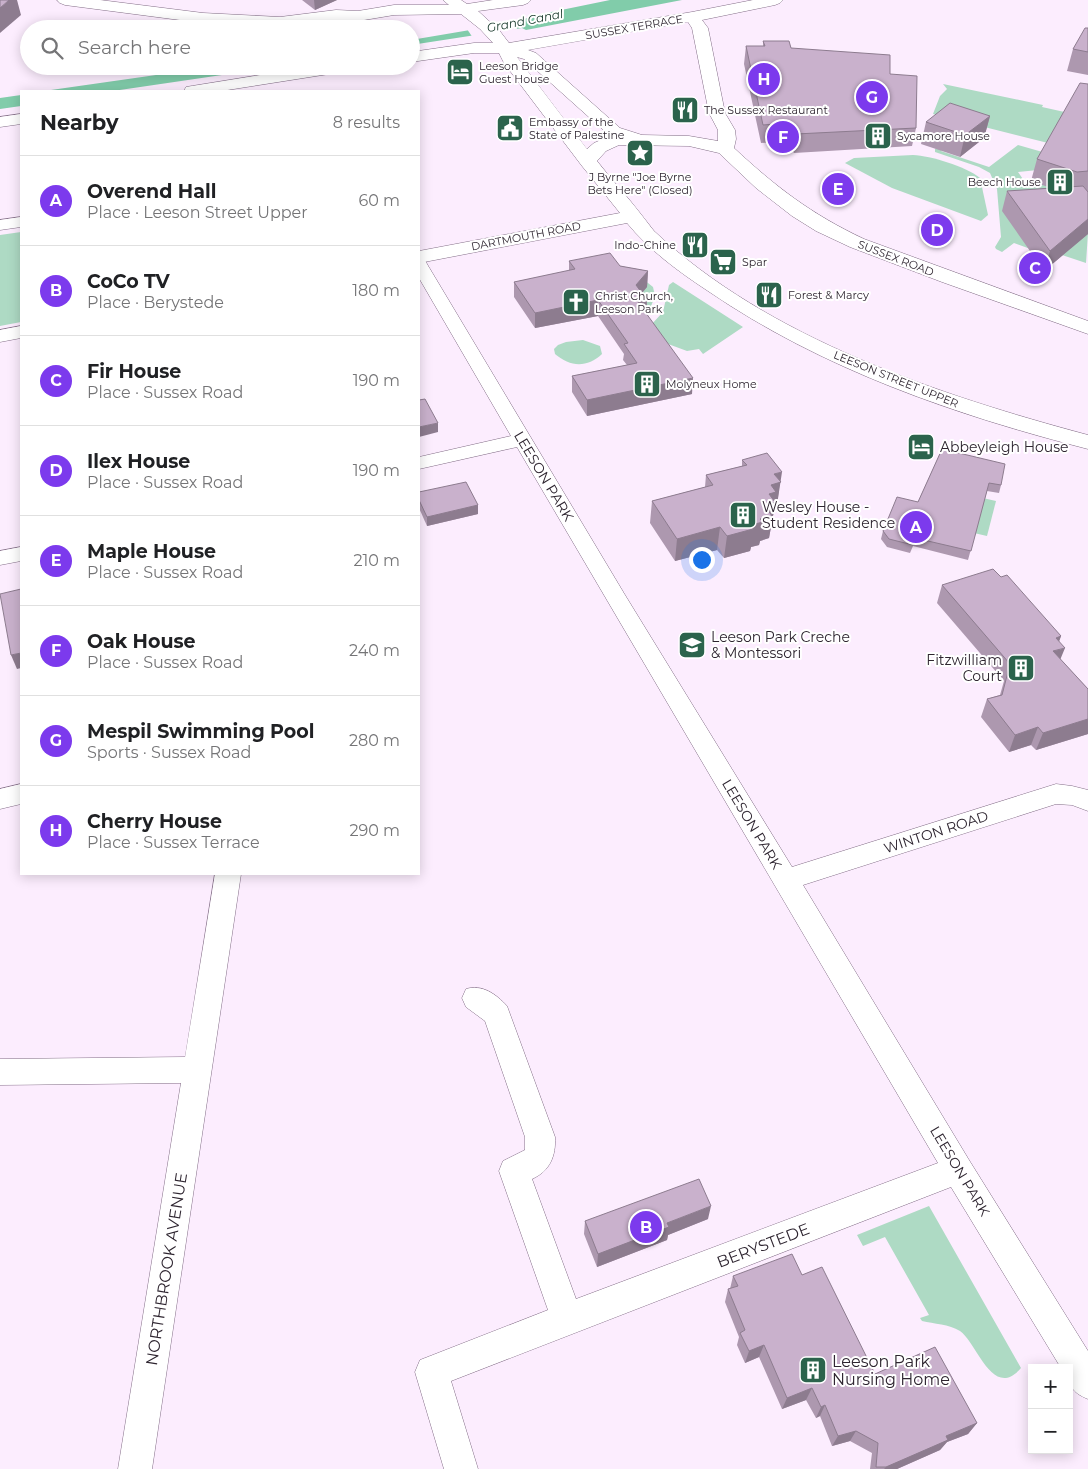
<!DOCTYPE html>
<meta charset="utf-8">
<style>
body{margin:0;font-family:Montserrat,sans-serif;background:#f2f2f2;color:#202124}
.controls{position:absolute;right:15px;bottom:15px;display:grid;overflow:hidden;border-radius:0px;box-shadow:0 2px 12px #0003}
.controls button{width:45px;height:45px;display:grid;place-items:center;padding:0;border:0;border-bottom:1px solid #e0e0e0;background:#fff;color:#202124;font:25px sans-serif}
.you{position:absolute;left:701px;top:559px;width:18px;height:18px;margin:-12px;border:4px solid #fff;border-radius:50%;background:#1a73e8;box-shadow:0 0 0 8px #1a73e833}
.badge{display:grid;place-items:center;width:32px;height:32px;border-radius:50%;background:#7c3aed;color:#fff;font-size:16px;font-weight:700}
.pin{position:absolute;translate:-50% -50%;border:2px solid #fff;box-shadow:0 1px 5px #0006}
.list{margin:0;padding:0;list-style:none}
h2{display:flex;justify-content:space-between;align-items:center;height:65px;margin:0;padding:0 20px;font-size:21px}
h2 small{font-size:16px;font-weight:400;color:#757577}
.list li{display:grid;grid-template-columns:32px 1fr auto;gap:15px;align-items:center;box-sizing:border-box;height:90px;padding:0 20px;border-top:1px solid #e0e0e0}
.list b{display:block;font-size:19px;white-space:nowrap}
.list p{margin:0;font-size:16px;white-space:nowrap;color:#757577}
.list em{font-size:16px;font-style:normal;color:#757577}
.icon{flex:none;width:28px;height:28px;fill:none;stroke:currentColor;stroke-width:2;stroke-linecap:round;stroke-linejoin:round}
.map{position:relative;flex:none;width:1088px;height:1469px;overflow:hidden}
.search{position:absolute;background:#fff;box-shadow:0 2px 12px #0003;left:20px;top:20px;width:400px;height:55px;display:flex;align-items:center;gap:12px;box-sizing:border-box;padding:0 18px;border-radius:28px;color:#757577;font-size:19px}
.panel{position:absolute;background:#fff;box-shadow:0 2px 12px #0003;left:20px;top:90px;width:400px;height:785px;border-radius:0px}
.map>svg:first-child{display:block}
</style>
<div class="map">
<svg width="1088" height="1469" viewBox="0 0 1088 1469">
<rect width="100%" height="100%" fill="#fcedfe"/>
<g fill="#aedac4">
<path d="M943,84L1043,105L1042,107L1069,113L1088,153L933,114L940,96L947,89Z"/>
<path d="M946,142L941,151L989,167L1018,145L1088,165L1018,172L1025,182L1047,180L1088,233L1086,263L1062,255L1058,259L1014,243L1002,252L996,249L995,247L1001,237L997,189L990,173L979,167L935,152V149Z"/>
<path d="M913,155C931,156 965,166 980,178L988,215L981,221L892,188L845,163L854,158Z"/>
<path d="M21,232V322L0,326V235Z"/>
<path d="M616,268L643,279L653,287L655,296L648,314L646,315Z"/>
<path d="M673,282L743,327L703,354L699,349L687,351L660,341L627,351L663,312L669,285Z"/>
<path d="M583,340L600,346L602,354C587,368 570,367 555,354L554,349L558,345L566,342Z"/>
<path d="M952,491L996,501L987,536L917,520Z"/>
<path d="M929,1206L1021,1368C993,1401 977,1343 960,1331C949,1324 934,1324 922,1321L920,1318L929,1315L885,1237L863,1246L857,1235Z"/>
</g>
<g fill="#81ccaa">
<path d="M610,0H682L526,30L522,28L411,45V40L517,22L532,16Z"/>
<path d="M219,66H307L287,69L277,67L113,91H44Z"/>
<path d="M21,95V106L0,109V98Z"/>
</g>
<path fill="#fcedfe" d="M510,21L519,31L473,38L467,29Z"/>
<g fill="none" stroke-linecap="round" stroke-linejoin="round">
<g stroke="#836e87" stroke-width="1">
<g id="street">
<path d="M21,217V227L0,230V220Z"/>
<path d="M419,259L425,260L427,264L625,595L792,867L1056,784L1072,786L1088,790V811L1072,805L1056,804L803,885L969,1160L1088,1351V1399C1071,1392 1069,1386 1069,1368H1061L951,1187L451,1381L478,1469H444L415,1372L420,1360L548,1310L499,1171L503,1161L525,1150V1137L485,1021L466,1007L462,998L466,989C482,984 496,994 507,1006L555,1137C556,1156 550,1171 532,1179L576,1299L938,1163L517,447L419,469V457L511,436L419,278Z"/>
<path d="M21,547V561L0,565V551Z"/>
<path d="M21,784V804L0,809V789Z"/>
<path d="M215,874H241L152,1469H118L181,1083L0,1085V1059L185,1057Z"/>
</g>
</g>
<g stroke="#836e87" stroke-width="1">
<g id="secondary">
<path d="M57,0H100L203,13L280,17L336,10L358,11L394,5H449L443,0H461L467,4L493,0H531L528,3L523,5L478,11L499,30L509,43L692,12L753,0H783L780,3L775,5L702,20L708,28L725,113L735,130L736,139L734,148C776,187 811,214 864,239L1088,321V334L942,282L850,247L816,231L792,216L756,188L719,153L689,146L619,145L606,151L597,161C611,179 627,196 640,213C645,219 649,225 654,231C769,339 939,395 1088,435V449C955,415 822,369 708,291C679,272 649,250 627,223L419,263V251L620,213L582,166L504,63L499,53H474L411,62V52L474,43H493L480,29L461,14L394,15L358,21L336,20L280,27L203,23L65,5L60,3ZM688,22L692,28L709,113L718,130V141L689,136L642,135L620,128L536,53L528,50ZM517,57L524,59L610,136L594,143L587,149Z"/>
<path d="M316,66H356L354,69L348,71L221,91H184L186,87L192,86Z"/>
<path d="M21,114V124L0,127V117Z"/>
<path d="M21,326V338L0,342V330Z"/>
</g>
</g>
<use href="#street" fill="#fff" fill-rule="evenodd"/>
<use href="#secondary" fill="#fff" fill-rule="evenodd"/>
</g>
<g fill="#ad98af">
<path d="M302,0H337L315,10Z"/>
<path d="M1088,28V75L1067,71L1073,49Z"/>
<path d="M763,41L890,74L916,128L912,146L794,153L786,141L761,143L744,64L746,46H763Z"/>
<path d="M1088,84V234L1044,271L1002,211L1007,191L1051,188L1031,181L1037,159Z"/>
<path d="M990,116L984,138L960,157L921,144L926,122Z"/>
<path d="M569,261L620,266L648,271L647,287L642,293L647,300L646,313L692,394L587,416L572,392V376L627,365L623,360L624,354L598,316L535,328L514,297V282L569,271Z"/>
<path d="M942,449L1001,485L999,493L987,491L968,560L913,546L910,553L887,547L881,539L883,531L918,502Z"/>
<path d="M742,460L780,481L777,505H775L769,538L760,541L759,545L751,547L750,551L724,558L717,550L675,561L650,523L652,501L705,487L706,475L742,466Z"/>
<path d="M419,492L478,505V514L427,526L419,508Z"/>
<path d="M1001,577L1061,636L1059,642L1060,659L1088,689V734L1036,750L1031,745L1009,752L981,717L987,699L1000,695L1004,681L937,603L942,585Z"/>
<path d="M708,1219L668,1235L667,1240L597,1267L584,1234L585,1221Z"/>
<path d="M802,1275L875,1374L977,1423L968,1434L947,1442L940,1450L897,1469H870L872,1453L850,1441L832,1446L820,1416L816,1418L806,1400L782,1409L759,1357L745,1363L737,1345L739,1337L725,1302L728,1289H730L733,1276Z"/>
</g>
<g fill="#8d7c8f">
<path d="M9,0H17L21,15L0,33V8Z"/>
<path d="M314,0H337L315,10Z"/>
<path d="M990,116L984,138L960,157L965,135Z"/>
<path d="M1088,219V234L1044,271L1050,251Z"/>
<path d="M648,271L647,287L635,301L636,285Z"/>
<path d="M598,300V316L535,328V313Z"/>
<path d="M647,300L646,315L638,302Z"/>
<path d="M693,378L692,394L587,416V400Z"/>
<path d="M438,423V432L419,437V427Z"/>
<path d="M782,472L777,505H775L769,538L760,541L759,545L751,547L750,551L724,558L727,536L751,525L769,494L774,474Z"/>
<path d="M478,505V514L427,526V517Z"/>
<path d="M720,527L717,550L675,561L677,539Z"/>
<path d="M1061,636L1055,651L1065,648L1058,665L1046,669L1056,638Z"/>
<path d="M21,653V668L17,669L11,655Z"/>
<path d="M1088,719V734L1036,750L1043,733Z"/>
<path d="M1038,727L1031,745L1009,752L1015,735Z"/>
<path d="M711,1206L708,1219L668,1235L667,1240L597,1267L598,1254L667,1223Z"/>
<path d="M764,1345L759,1357L745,1363L749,1351Z"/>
<path d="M812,1388L806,1400L782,1409L787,1398Z"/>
<path d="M825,1405L820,1416L816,1418L821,1407Z"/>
<path d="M977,1423L968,1434L947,1442L940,1450L897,1469H884L886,1467L946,1436Z"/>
<path d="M856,1431L850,1441L832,1446L838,1436Z"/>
</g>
<g fill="#c9b1cc" stroke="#8d7c8f">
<path d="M0,0H9L0,8Z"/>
<path d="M1085,28H1088V52L1073,49Z"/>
<path d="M763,41H789L791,48L890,55V74L917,76L916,128L796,134L789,123L763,125L746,46H765Z"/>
<path d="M1080,83L1088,84V171L1077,172L1037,159Z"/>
<path d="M950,103L990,116L965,135L926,122Z"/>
<path d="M1083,186L1088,192V219L1050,251L1007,191Z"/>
<path d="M610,253L620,266L648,271L636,285L647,300L638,302L693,378L587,400L572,376L637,363L624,344L628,343L598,300L535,313L514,282L575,269L569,261Z"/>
<path d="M425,399L438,423L419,427V400Z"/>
<path d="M942,449L1005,464L1001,485L989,483L971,551L915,538L913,545L889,539L883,531L897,497L918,502Z"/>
<path d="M767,453L782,472L774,474L781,482L771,485L776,492L769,494L775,502L770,504L773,507L767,509L772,516L760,519L763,522L751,525L753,529L727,536L720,527L677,539L652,501L713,485L706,475L747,465L742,460Z"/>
<path d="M466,482L478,505L427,517L419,500V492Z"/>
<path d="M993,569L1001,577L1007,575L1061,636L1056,638L1065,648L1053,651L1088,689V719L1043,733L1038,727L1015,735L987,699L1002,695L1010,664L942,585Z"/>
<path d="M21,589V653L11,655L0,594Z"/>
<path d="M699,1179L711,1206L667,1223L669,1227L598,1254L585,1221Z"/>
<path d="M792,1254L802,1275L822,1267L875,1374L935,1347L977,1423L946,1436L948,1440L886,1467H876L878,1443L856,1431L838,1436L825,1405L821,1407L812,1388L787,1398L764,1345L749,1351L740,1333L745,1330L728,1289L738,1286L733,1276Z"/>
</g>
<defs>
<g id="hotel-square" transform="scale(1.4375)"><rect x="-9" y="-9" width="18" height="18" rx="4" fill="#2b634c" stroke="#fff"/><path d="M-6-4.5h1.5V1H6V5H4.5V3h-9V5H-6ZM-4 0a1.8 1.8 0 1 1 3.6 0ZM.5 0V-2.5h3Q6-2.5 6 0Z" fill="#fff"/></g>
<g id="restaurant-square" transform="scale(1.4375)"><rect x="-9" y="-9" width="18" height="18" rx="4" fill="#2b634c" stroke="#fff"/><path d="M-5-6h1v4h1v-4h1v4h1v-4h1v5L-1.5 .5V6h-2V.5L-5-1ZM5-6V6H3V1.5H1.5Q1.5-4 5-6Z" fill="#fff"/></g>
<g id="civic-square" transform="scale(1.4375)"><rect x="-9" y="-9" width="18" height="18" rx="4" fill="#2b634c" stroke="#fff"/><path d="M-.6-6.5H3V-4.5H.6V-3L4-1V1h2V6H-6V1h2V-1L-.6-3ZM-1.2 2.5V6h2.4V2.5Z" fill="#fff"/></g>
<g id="building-square" transform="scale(1.4375)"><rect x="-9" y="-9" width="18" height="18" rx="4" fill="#2b634c" stroke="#fff"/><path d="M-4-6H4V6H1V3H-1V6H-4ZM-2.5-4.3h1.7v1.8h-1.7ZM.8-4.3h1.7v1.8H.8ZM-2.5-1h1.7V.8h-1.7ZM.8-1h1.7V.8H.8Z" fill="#fff"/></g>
<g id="sight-square" transform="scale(1.4375)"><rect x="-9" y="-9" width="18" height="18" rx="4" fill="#2b634c" stroke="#fff"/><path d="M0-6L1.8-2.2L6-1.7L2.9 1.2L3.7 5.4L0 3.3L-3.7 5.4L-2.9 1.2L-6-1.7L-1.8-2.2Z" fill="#fff"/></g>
<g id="supermarket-square" transform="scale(1.4375)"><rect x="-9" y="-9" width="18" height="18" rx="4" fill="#2b634c" stroke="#fff"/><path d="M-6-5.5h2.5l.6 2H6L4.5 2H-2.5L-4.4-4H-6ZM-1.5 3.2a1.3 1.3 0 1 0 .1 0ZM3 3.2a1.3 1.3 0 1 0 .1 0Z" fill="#fff"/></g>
<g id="church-square" transform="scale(1.4375)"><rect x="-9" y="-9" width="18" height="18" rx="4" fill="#2b634c" stroke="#fff"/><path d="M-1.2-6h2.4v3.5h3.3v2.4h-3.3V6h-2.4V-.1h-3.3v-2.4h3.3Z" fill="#fff"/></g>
<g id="school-square" transform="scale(1.4375)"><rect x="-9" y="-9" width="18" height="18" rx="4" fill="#2b634c" stroke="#fff"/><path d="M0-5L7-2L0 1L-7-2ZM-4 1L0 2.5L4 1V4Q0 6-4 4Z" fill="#fff"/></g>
</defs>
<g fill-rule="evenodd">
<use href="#hotel-square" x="460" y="72"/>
<use href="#restaurant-square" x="685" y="110"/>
<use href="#civic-square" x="510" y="128"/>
<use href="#building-square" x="878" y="136"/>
<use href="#sight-square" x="640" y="153"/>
<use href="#building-square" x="1060" y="182"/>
<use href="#restaurant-square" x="695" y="245"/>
<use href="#supermarket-square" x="723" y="262"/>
<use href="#restaurant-square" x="769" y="295"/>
<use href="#church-square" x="576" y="302"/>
<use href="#building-square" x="647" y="384"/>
<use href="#hotel-square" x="921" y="447"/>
<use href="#building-square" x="743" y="515"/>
<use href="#school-square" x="692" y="645"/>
<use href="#building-square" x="1021" y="668"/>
<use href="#building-square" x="813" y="1370"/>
</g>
<g text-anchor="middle" stroke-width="4" stroke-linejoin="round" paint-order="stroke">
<g font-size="11" fill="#2e2530" stroke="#fff">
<text transform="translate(634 27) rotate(-10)" y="4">SUSSEX TERRACE</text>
<text transform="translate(526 236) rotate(-11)" y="4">DARTMOUTH ROAD</text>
<text transform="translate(896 258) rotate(21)" y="4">SUSSEX ROAD</text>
<text transform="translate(896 379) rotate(22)" y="4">LEESON STREET UPPER</text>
</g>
<g font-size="11" fill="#2e2530" stroke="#fff" text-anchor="start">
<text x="479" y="70">Leeson Bridge<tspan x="479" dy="13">Guest House</tspan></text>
<text x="704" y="114">The Sussex Restaurant</text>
<text x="529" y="126">Embassy of the<tspan x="529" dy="13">State of Palestine</tspan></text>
<text x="897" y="140">Sycamore House</text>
<text x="640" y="181" text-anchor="middle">J Byrne "Joe Byrne<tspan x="640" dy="13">Bets Here" (Closed)</tspan></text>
<text x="1041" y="186" text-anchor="end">Beech House</text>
<text x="676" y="249" text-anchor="end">Indo-Chine</text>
<text x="742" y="266">Spar</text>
<text x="788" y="299">Forest &amp; Marcy</text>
<text x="595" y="300">Christ Church,<tspan x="595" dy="13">Leeson Park</tspan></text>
<text x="666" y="388">Molyneux Home</text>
</g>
<g font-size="12" font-style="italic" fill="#103224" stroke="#fff">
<text transform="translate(525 21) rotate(-11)" y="4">Grand Canal</text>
</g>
<g font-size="14" fill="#2e2530" stroke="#fff" text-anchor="start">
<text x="940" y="452">Abbeyleigh House</text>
<text x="762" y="512">Wesley House -<tspan x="762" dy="16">Student Residence</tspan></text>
<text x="711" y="642">Leeson Park Creche<tspan x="711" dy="16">&amp; Montessori</tspan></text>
<text x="1002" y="665" text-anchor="end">Fitzwilliam<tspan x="1002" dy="16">Court</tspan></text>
</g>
<g font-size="14" fill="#2e2530" stroke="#fff">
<text transform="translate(544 476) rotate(59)" y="5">LEESON PARK</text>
<text transform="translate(752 824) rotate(59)" y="5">LEESON PARK</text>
<text transform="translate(936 832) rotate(-18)" y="5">WINTON ROAD</text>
<text transform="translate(960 1171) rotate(59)" y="5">LEESON PARK</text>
</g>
<g font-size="16" fill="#2e2530" stroke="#fff">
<text transform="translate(763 1245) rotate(-21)" y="6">BERYSTEDE</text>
<text transform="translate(166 1269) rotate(-81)" y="6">NORTHBROOK AVENUE</text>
</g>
<g font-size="16" fill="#2e2530" stroke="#fff" text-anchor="start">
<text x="832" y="1367">Leeson Park<tspan x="832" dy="18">Nursing Home</tspan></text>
</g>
</g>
</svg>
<div class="controls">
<button>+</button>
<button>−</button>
</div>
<div class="you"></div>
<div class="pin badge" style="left:916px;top:527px">A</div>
<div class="pin badge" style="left:646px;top:1227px">B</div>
<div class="pin badge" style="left:1035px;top:268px">C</div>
<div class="pin badge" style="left:937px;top:230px">D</div>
<div class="pin badge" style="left:838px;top:189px">E</div>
<div class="pin badge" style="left:783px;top:137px">F</div>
<div class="pin badge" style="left:872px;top:97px">G</div>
<div class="pin badge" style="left:764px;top:79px">H</div>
<div class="search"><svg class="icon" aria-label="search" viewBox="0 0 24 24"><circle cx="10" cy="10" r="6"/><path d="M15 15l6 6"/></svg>Search here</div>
<section class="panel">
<h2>Nearby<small>8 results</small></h2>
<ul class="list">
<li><span class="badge">A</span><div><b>Overend Hall</b><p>Place · Leeson Street Upper</p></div><em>60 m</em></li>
<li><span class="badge">B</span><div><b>CoCo TV</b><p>Place · Berystede</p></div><em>180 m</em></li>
<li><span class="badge">C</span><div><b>Fir House</b><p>Place · Sussex Road</p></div><em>190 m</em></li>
<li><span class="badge">D</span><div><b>Ilex House</b><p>Place · Sussex Road</p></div><em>190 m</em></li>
<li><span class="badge">E</span><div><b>Maple House</b><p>Place · Sussex Road</p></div><em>210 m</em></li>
<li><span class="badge">F</span><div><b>Oak House</b><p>Place · Sussex Road</p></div><em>240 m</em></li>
<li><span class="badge">G</span><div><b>Mespil Swimming Pool</b><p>Sports · Sussex Road</p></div><em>280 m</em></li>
<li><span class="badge">H</span><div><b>Cherry House</b><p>Place · Sussex Terrace</p></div><em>290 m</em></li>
</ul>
</section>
</div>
